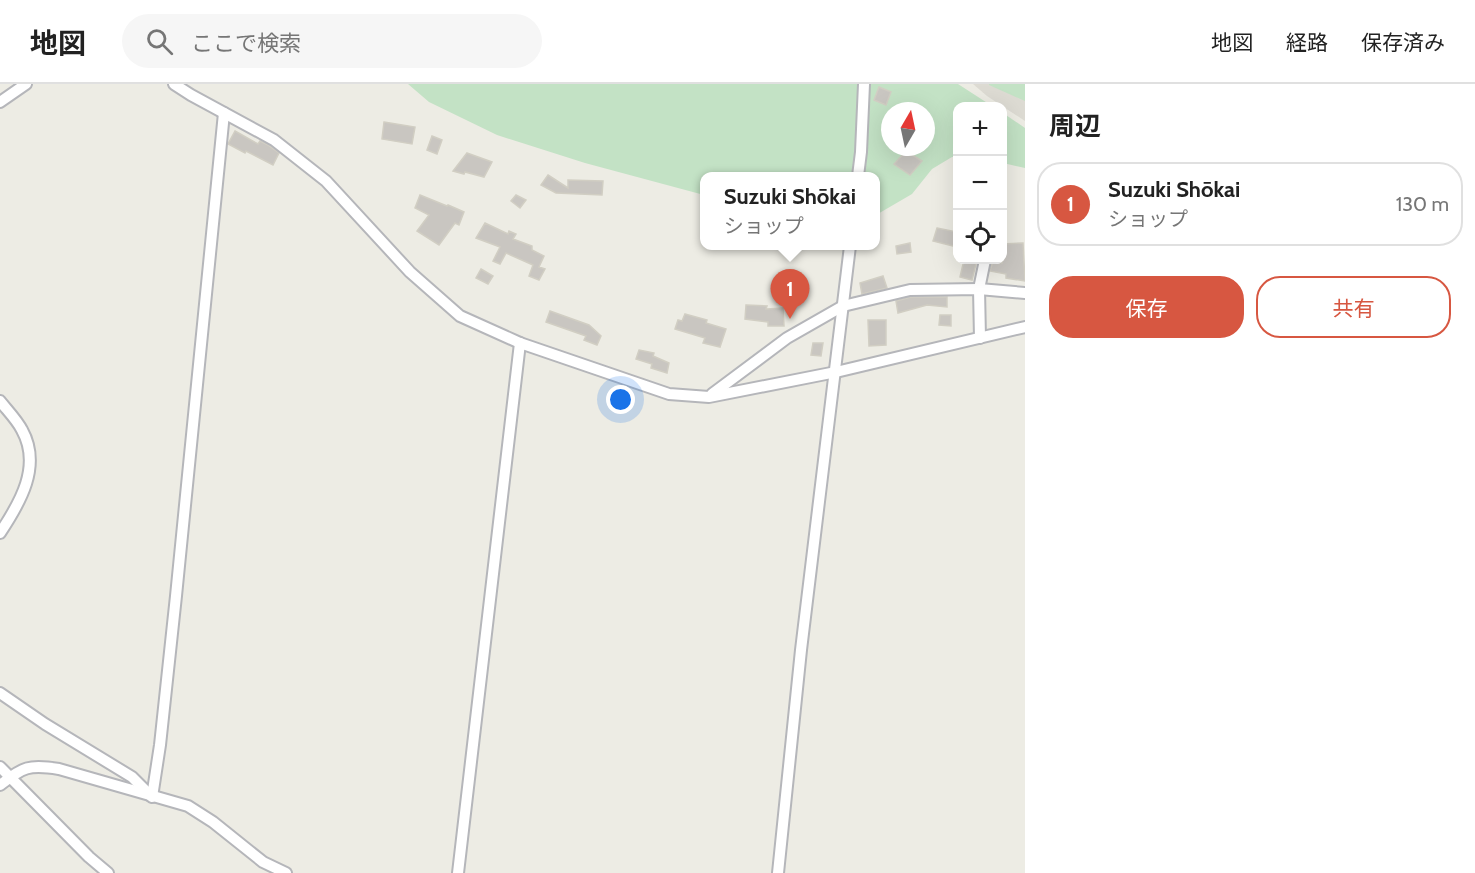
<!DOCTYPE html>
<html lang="ja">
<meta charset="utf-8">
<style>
body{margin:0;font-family:Cabin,"Noto Sans JP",sans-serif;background:#f6f6f6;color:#222}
.controls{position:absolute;right:18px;top:18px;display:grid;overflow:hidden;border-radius:12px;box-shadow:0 6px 24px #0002}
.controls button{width:54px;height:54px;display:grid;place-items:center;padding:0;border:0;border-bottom:2px solid #e0e0e0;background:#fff;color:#222;font:30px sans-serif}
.compass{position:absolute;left:881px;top:18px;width:54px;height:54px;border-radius:50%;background:#fff;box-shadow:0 6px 24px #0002;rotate:9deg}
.you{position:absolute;left:621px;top:316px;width:21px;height:21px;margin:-15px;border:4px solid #fff;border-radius:50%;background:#1a73e8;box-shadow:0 0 0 9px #1a73e833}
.badge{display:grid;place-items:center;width:39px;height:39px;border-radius:50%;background:#d75741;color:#fff;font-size:20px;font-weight:700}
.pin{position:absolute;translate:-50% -50px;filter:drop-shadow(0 2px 3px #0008)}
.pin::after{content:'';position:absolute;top:32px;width:21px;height:18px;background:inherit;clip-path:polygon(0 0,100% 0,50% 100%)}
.popup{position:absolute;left:700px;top:88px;width:180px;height:78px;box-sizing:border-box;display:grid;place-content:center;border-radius:12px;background:#fff;filter:drop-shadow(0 2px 4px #0005);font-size:20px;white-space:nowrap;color:#767676}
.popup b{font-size:22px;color:#222}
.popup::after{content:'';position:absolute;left:50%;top:100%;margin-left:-12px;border:12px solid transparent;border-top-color:#fff}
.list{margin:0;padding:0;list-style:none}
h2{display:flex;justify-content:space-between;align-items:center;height:78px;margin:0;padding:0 24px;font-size:26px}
h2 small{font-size:20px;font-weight:400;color:#767676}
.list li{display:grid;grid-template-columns:39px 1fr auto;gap:18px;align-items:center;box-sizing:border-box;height:84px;margin:0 12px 12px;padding:0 12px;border:2px solid #e0e0e0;border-radius:24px}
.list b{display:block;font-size:22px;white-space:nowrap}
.list p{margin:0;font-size:20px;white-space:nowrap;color:#767676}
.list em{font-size:20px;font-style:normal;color:#767676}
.actions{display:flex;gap:12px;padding:18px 24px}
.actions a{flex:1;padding:14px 0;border:2px solid #d75741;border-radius:24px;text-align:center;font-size:21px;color:#d75741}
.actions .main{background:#d75741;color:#fff}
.icon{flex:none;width:33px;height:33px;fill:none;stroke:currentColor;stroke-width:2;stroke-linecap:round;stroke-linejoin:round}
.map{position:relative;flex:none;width:1025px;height:789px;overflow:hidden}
header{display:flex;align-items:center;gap:36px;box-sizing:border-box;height:84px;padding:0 30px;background:#fff;border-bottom:2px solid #e0e0e0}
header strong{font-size:28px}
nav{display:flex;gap:33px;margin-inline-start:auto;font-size:21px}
.search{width:420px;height:54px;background:#f6f6f6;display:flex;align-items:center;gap:15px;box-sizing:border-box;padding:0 21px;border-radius:33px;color:#767676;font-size:22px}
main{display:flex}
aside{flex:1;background:#fff}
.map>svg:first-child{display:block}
</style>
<header>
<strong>地図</strong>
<div class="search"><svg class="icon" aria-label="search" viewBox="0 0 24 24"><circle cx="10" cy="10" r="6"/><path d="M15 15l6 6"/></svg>ここで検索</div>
<nav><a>地図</a><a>経路</a><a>保存済み</a></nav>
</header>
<main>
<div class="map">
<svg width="1025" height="789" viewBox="0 0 1025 789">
<rect width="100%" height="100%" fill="#edece4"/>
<path fill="#dddbd3" d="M973,0H1025V37L987,12Z"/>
<g fill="#c3e2c5" fill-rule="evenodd">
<path d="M408,0H958L992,22H958L957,73H952L932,85L912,110L876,131V92H704V111L585,79L497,51L429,18ZM890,27H926V63H890Z"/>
<path d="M989,0H1025V17L989,1Z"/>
<path d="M1003,29L1025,44V84L1003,79Z"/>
</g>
<g fill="#c9c6c1" stroke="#d1cec3" stroke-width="1.5">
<path d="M879,3L891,8L886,21L874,16Z"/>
<path d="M384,38L415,43L412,60L382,55Z"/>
<path d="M235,47L258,60L260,57L268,61L279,69L273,81L246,67L245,69L228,60Z"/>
<path d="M432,52L442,56L437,70L427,66Z"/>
<path d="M906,67L922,77L910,91L894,80Z"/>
<path d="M467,69L492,78L484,93L465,88L464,90L453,87Z"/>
<path d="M548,91L568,104V96L603,97L602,111L556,109L541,101Z"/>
<path d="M420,111L447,122L448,121L464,128L459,141L455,139L439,161L417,147L429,131L415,124Z"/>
<path d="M516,111L526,116L520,124L511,117Z"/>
<path d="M485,139L508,150L509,147L516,150L513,155L532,162V166L544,172L539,183L545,185L539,196L529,192L533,181L506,169L500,180L493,177L500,163L476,154Z"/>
<path d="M937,144L957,148V163L933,157Z"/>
<path d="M910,159L911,168L897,170L896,162Z"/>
<path d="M1023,159L1025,197L1006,194V190L990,187L993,177L1002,179V160Z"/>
<path d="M964,176H977L972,196L960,193Z"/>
<path d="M481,185L493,192L488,200L476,194Z"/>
<path d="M883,192L887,204L862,210L860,199Z"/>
<path d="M911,213H947V223L927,221L898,229L896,217Z"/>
<path d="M746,221L767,222L766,225L783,224L784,242H768V238L745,235Z"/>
<path d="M550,227L589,241L601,252L597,261L584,256L586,252L546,238Z"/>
<path d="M685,230L707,236L706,239L726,245L720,263L703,259L705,254L675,245L678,236L682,237Z"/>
<path d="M940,231H951V242L939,241Z"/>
<path d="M868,236H886V261L869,262Z"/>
<path d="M813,259H823L821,272L811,271Z"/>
<path d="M639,266L654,269L653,272L669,279L667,289L651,284L652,280L636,275Z"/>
</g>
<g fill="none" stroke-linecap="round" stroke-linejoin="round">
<g stroke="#b5b6ba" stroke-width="14">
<g id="minor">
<path d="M174,0L191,11L274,56L326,97L410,188L460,232L520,259L669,310L709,313L836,288L1025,243"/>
<path d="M0,18L26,0"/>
<path d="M858,92L861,68L864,0"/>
<path d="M980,254L979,205L985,176"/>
<path d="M712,310L787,254L843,222L910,206L979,205L1025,209"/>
<path d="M0,317C7,326 17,336 22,346C42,382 20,419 0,449"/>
<path d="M0,609L45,640L132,693L151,712"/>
<path d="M0,683L89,773L108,789"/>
<path d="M0,701C23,683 29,680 59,685L188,722L213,738L263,778L286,789"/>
<path d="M152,713L160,661L176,512L224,29"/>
<path d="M458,789L520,259"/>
<path d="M778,789L801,566L850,162"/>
</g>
</g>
<use href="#minor" stroke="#fff" stroke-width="10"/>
</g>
</svg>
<div class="controls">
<button>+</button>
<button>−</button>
<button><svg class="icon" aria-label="locate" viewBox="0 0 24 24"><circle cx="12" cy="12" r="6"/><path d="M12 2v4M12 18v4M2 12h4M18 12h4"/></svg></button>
</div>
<svg class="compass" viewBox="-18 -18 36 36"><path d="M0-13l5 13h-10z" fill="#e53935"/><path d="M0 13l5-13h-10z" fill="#767676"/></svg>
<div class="you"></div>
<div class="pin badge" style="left:790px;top:235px">1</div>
<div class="popup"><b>Suzuki Shōkai</b>ショップ</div>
</div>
<aside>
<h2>周辺<small></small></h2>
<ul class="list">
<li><span class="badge">1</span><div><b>Suzuki Shōkai</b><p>ショップ</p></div><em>130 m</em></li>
</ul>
<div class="actions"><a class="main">保存</a><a>共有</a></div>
</aside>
</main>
